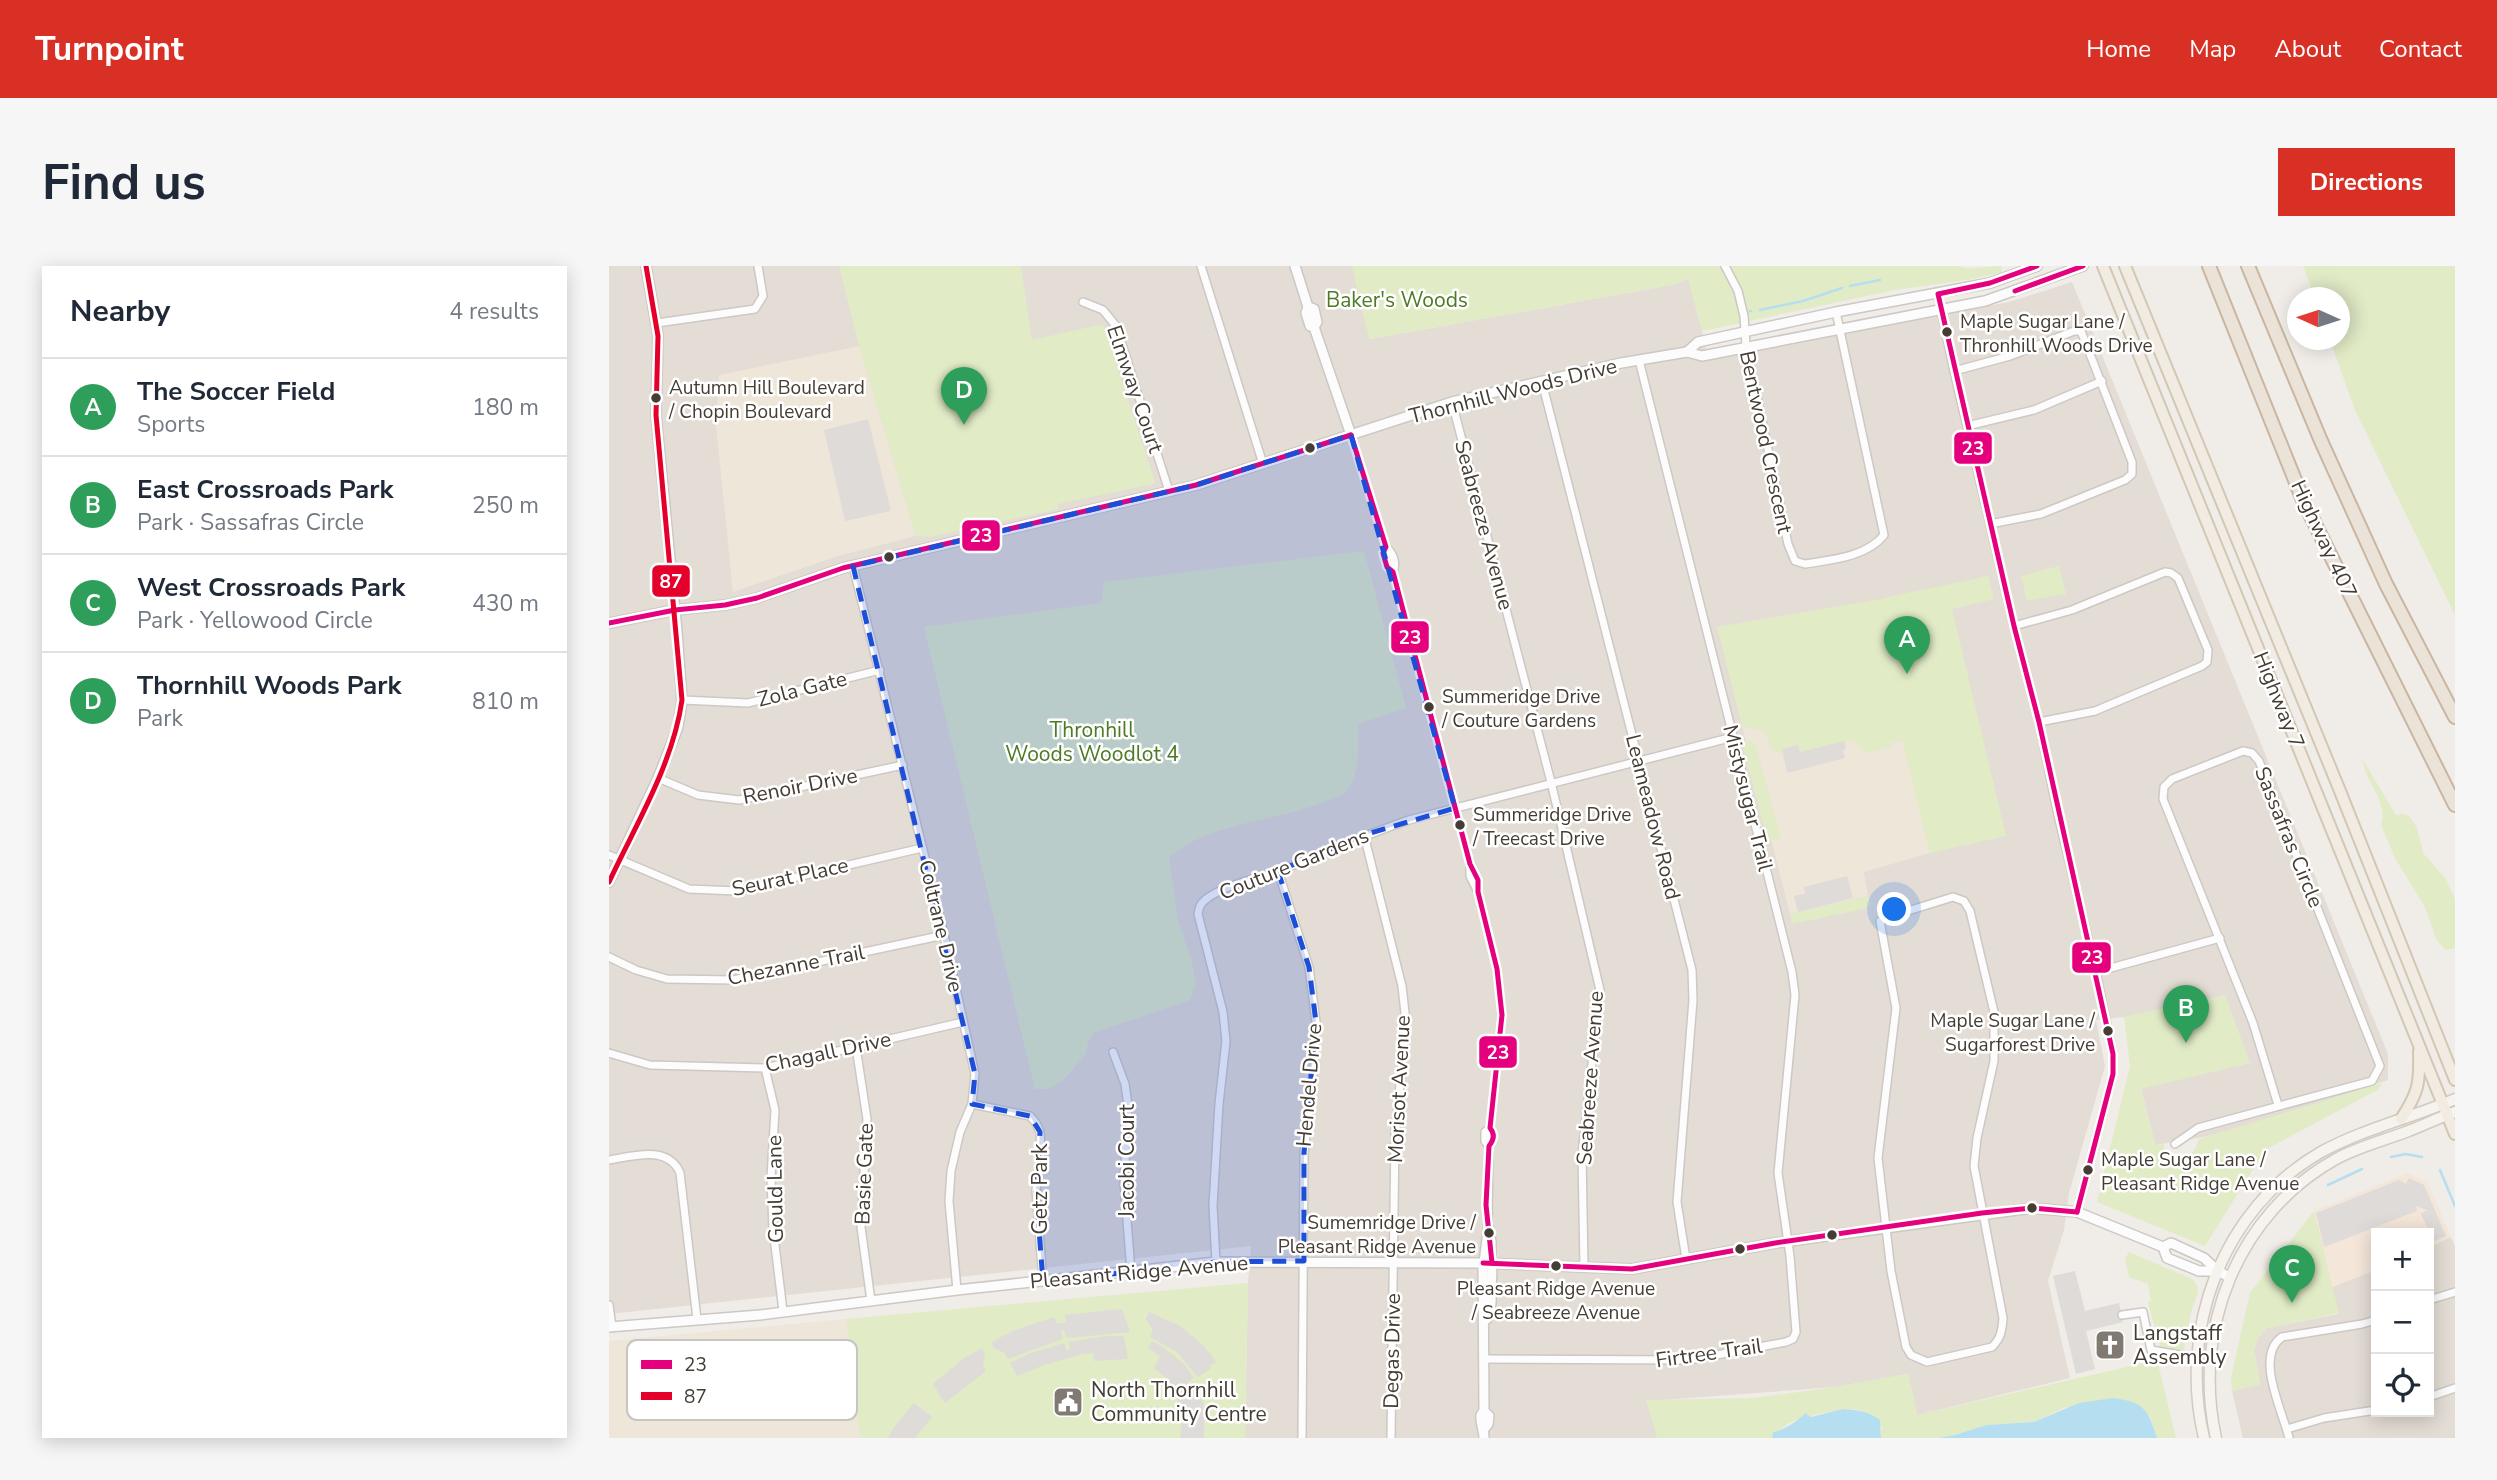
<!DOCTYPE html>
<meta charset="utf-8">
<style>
body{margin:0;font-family:"Nunito Sans",sans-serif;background:#f6f6f7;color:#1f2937}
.controls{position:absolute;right:21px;bottom:21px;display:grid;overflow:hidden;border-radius:0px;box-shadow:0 4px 18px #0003}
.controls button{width:63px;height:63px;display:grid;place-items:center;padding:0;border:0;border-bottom:2px solid #e0e1e3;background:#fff;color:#1f2937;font:35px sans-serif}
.compass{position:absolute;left:1678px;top:21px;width:63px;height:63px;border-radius:50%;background:#fff;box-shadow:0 4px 18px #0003;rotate:273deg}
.you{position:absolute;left:1286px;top:644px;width:24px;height:24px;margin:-18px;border:5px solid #fff;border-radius:50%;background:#1a73e8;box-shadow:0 0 0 10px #1a73e833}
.badge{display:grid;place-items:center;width:46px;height:46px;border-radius:50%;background:#d93025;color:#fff;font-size:23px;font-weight:700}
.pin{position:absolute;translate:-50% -58px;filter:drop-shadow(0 2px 4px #0008)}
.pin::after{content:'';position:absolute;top:37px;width:24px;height:21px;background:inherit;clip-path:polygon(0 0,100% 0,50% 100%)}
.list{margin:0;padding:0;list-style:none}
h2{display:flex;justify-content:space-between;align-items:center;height:91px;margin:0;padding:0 28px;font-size:30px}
h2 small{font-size:23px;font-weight:400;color:#747a83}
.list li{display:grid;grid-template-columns:46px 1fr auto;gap:21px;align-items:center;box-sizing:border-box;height:98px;padding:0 28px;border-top:2px solid #e0e1e3}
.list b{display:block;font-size:26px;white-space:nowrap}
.list p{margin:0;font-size:23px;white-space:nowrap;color:#747a83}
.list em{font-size:23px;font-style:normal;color:#747a83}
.icon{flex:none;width:38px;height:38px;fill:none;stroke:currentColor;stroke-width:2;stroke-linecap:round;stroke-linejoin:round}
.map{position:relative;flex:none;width:1846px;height:1172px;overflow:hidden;border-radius:0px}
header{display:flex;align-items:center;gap:42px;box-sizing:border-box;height:98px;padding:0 35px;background:#d93025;color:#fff}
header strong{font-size:33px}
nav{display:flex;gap:38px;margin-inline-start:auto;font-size:24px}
.intro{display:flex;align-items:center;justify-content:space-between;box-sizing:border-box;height:168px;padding:0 42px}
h1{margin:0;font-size:49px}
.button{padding:18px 32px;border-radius:0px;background:#d93025;color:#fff;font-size:24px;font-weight:700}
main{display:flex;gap:42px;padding:0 42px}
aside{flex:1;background:#fff;border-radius:0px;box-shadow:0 4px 18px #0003}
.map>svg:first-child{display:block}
</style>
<header>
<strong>Turnpoint</strong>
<nav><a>Home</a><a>Map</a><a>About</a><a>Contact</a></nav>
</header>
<div class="intro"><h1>Find us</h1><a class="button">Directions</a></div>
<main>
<aside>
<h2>Nearby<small>4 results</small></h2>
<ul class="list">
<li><span class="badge" style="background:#2e9e5b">A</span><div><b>The Soccer Field</b><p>Sports</p></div><em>180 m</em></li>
<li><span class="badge" style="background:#2e9e5b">B</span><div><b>East Crossroads Park</b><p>Park · Sassafras Circle</p></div><em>250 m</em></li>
<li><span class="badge" style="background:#2e9e5b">C</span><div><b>West Crossroads Park</b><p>Park · Yellowood Circle</p></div><em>430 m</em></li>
<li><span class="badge" style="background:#2e9e5b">D</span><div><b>Thornhill Woods Park</b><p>Park</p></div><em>810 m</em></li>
</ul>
</aside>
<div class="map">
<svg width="1846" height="1172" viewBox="0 0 1846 1172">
<rect width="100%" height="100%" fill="#f0ece8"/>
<g fill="#e4ddd5">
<path d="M0,0H744L761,73L1068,18L1080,12L1100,94L1400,36L1463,16L1779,788V814L1670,852L1595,871L1546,879L1532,822L1640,797L1616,729L1515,751L1487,754L1496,800L1460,927L1455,964L1439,1015L1461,1112L1308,1149L1299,1108L1226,1121L1040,1135L1048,1172H636L639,1017L642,980L0,1048Z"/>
<path d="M1842,971L1846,980V1172H1634L1623,1125L1651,1118L1645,1084L1649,1072L1658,1062L1729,1048L1723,1021L1767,1004V1146H1820V981Z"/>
</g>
<path fill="#f4e6d9" d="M1798,907L1818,916L1842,971L1820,981V967H1767V1004L1723,1021L1705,945Z"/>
<g fill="#eee6d9">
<path d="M250,80L307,270L229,290L124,326L107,159L110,109Z"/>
<path d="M1133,460L1155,465L1164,484L1173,488L1172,482L1189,479L1253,471L1282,481L1281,477L1294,474L1321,587L1255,606L1259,630L1181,648Z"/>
<path d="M237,1053L251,1172H0V1075Z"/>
</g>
<g fill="#e1ebc6">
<path d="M230,0H412L423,74L494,58L546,216L544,218L449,238V243L321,271L307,270L250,80Z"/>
<path d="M743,0H1349C1359,5 1380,0 1392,0L1393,6L1364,13L1286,24L1093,65L1079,13L1068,18L760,73Z"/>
<path d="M1694,0H1846V349L1746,144L1721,74H1730V32L1706,31Z"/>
<path d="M755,285L797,442L749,458C748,478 752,504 740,522C737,528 729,530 722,533C675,555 598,555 560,592L569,655L582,693L587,717L581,734L484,767L479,777L476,789L457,811L441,823H426L315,361L492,337L495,316Z"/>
<path d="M1450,300L1457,328L1418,335L1412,310Z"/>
<path d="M1379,310L1385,333L1343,343L1397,570L1321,587L1293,474L1281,477L1282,481L1257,487L1243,474L1190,486L1188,479L1173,482V488L1164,484L1155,465L1133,460L1108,361L1266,334Z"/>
<path d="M1137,474L1143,475L1147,480L1172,573L1158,574L1133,477Z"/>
<path d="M1754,494L1787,549L1794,548L1800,550L1808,562L1814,587L1836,612L1846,633V682L1837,684L1828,675L1816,641L1786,592L1772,559C1780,535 1756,517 1754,494Z"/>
<path d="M1259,630L1262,638L1255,643L1183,658L1181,648Z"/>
<path d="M1616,729L1641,797L1532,823L1546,879L1554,878L1557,888L1567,895C1582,892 1585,887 1590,873L1773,817L1770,823L1656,884L1596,980L1488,936L1521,800L1515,751Z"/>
<path d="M1705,945L1730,1047L1658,1062L1649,1072L1645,1084L1651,1118L1623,1125L1622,1112L1641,1027Z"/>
<path d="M1520,986L1583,1013L1588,1019L1589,1026L1582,1046L1574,1087L1551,1081L1539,1036L1542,1035L1539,1018L1520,1011L1516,993Z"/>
<path d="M639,1017L636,1172H251L237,1053Z"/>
<path d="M1548,1094L1567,1172H1548L1541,1151L1457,1141L1425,1156L1377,1159L1346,1169L1330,1172H1272L1273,1161C1267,1156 1258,1146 1251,1144C1240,1140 1190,1151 1180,1157C1174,1161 1169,1166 1164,1172H1048L1037,1134L1146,1132L1226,1121L1299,1108L1308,1149Z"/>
</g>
<g fill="#dfdbd8">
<path d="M259,153L282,245L236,255L215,164Z"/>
<path d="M1236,475L1237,483L1234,484L1236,492L1178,507L1173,483L1189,479L1191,486Z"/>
<path d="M1238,610L1244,632L1189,646L1185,630L1196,628L1195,621Z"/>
<path d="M1800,912L1815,919L1837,970L1825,975L1812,948L1818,944L1807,940L1808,945L1715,981L1707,947L1790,914L1797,918Z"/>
<path d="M1466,1005L1476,1045L1510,1037L1514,1056L1477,1065L1486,1103L1467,1108L1444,1010Z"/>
<path d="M513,1043L521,1066L458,1072L455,1064L452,1066L454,1073L399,1093L396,1087L385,1082L382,1076L406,1064L445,1051L448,1058L457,1056L456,1049Z"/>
<path d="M540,1046L571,1060L595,1080L607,1096L601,1100L602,1102L589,1111L568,1086L541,1071L544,1064L537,1053Z"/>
<path d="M498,1070H515L519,1093L485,1095L484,1087L474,1088L435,1099L408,1110L401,1097L419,1088L455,1077L458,1085L461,1083L459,1076Z"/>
<path d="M543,1075L555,1082L575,1098L585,1112L579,1116L581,1120L588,1117L595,1140V1172H571L573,1154L567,1128L573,1124L571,1120L565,1123L556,1111L545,1102L551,1090L539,1082Z"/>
<path d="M373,1082L376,1088L374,1100L377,1105L336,1137L324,1118L354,1093Z"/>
<path d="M305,1137L323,1151L306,1172H279L285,1161Z"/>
</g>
<g fill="#b5dff0">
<path d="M1504,1132C1535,1136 1539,1143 1548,1172H1330L1346,1169L1377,1159L1425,1156L1470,1137Z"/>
<path d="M1234,1143C1249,1144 1259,1145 1271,1154L1272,1172H1163L1164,1166C1172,1166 1191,1154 1196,1147L1202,1151Z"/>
</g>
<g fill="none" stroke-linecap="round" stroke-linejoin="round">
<g stroke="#b5dff0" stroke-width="2.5">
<path d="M1241,20L1271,14"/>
<path d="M1151,44L1194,35L1233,22"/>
<path d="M1141,45H1142"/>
<path d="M1782,891L1797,888L1813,891"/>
<path d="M1831,904L1846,940"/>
<path d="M1719,919L1753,903"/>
</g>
<g stroke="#ccc8c4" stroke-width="10">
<g id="minor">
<path d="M592,0L654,198"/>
<path d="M1116,0L1129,25L1135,50L1137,79L1179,278L1186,295L1196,298C1221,294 1258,291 1275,269L1227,46"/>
<path d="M1329,28L1345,105L1405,360L1430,456L1449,549L1487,706L1504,788V808L1468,946"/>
<path d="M474,36L494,44L507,60L560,225"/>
<path d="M48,57L146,43L154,30L149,0"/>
<path d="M1345,105L1401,90L1465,65H1472L1523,196V208L1516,214L1432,248L1381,258"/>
<path d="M933,116L1083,704L1084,734L1068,936L1077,993"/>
<path d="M843,136L942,516L991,724L973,889L975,1001"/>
<path d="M1358,160L1425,144L1493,115"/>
<path d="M742,169L777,281C784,287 788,297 784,306L861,598V610L869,626L888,703L893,749L881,862L876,866V875L880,880L879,957L874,997"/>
<path d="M777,281L774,287L778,301L784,306"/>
<path d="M244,300L335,669L366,808L363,838L351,866L342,905L340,935L348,1024"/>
<path d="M1405,360L1463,344L1556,306L1562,307L1569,312L1599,384L1598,396L1593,400L1486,445L1430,456"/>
<path d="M73,434L139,437L271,404"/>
<path d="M49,512L89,529L130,534L294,499"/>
<path d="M755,569L793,720L797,756L786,870L782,1172"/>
<path d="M0,589L80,623L128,625L313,582"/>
<path d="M862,599L869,614V626"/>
<path d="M669,605L700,701L707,756L705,800L695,887L693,1172"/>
<path d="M1344,631L1355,635L1361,645L1385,746V795L1368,872L1365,900L1394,1052C1393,1065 1392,1072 1383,1081L1318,1096L1302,1089L1297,1081L1282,1005L1269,892L1287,742L1271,655L1276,652Z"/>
<path d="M0,691L27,704L58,713L124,714L335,669"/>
<path d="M1487,706L1611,672"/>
<path d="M247,781L258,853L252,961L262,1035"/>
<path d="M504,786L516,818L519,840L515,915L522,1006"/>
<path d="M0,787L41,799L156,802L354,756"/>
<path d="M156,802L166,844L162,912L164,963L174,1045"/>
<path d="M363,838L421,850L427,857L431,866L432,886L427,924L434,1016"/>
<path d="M1566,878L1589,862L1763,815L1771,800L1650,495L1643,487L1634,485L1563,513L1555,521L1554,533L1644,757L1669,839"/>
<path d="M880,880L884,875V866L881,862"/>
<path d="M0,894C25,890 59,879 71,907L88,1053"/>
<path d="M880,961L883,975V997"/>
<path d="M607,996L604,940L610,838L617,775L614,746L589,648C590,642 591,638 596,634C612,620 647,613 667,606C712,589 755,569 800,554L1124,471"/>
<path d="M1820,1034L1846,1026"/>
<path d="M0,1039L3,1061"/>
<path d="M1513,1049L1534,1046L1542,1084L1589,1092"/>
<path d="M876,1093L1081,1094L1177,1076L1184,1073L1187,1066L1181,990L1169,907L1186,729L1183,706L1030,94"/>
<path d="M1820,1131L1846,1122"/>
<path d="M1678,1163L1715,1152L1767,1144"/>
<path d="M1680,1172C1674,1146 1645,1090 1673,1071L1753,1058L1767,1054"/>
</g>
</g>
<g stroke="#ccc8c4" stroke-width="12">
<g id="tertiary">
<path d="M686,0L699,41L697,47L701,60L705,61L742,169"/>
<path d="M699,41L705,43L708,56L705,61"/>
<path d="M1078,86L1089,76L1227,46L1381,17L1428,0"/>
<path d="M0,357L66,344L116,339L148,332L234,302L587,219L843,136L1012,97L1078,86L1093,90L1376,35L1474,0"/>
<path d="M0,616L49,512L69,461L73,434L68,365L47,149L49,70L37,0"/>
<path d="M1554,981L1558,992L1590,1005H1609"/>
<path d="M874,997L875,1145L880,1150L879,1158L875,1163"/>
<path d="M878,1053L882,1037L883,997"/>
<path d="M0,1061L151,1049L348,1024L607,996L874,997L1023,1003L1166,977L1423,942L1468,946L1554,981L1562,977L1595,992L1609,1005L1620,1011"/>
<path d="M875,1172C875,1163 871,1158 872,1149L875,1145"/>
</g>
</g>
<g stroke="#d1cac0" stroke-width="13">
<g id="secondary">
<path d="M1595,1172C1569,1063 1613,943 1712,886C1754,863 1802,852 1846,833"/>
<path d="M1607,1172C1583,1064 1628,948 1727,893C1749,881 1773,875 1797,866C1813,860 1829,852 1846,846"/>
</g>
</g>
<g stroke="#d3c7b4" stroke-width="14">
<g id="primary">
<path d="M1494,0L1846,868"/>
<path d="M1516,0L1731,525L1846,814"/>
<path d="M1792,853C1810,826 1811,816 1810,785"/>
</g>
</g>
<g stroke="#c9b6a2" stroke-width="16">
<g id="motorway">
<path d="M1600,0L1694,234L1846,539"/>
<path d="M1639,0L1712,175L1777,318L1846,451"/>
</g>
</g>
<use href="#minor" stroke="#fdfcfc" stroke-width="7"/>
<use href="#tertiary" stroke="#fdfcfc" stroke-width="9"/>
<use href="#secondary" stroke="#f6f3ee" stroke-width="10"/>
<use href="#primary" stroke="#f1ebe2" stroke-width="10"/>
<use href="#motorway" stroke="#ece3d8" stroke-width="12"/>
<g stroke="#fff" stroke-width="10">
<g id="bus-1">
<path d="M1428,0L1381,17L1329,28L1405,360L1430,456L1504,788V808L1468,946"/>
<path d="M1406,25L1474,0"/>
<path d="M742,169L777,281L774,287L778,301L784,306L861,598L869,614V626L888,703L893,749L881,862C886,868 885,874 880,880L877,939L883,997"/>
<path d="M0,357L66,344L116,339L148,332L234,302L587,219L742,169"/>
<path d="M874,997L1023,1003L1166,977L1373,947L1423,942L1468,946"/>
</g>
</g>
<g stroke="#fff" stroke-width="10">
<path id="bus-2" d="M0,616C27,558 64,498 73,434L47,149L49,70L37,0"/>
</g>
<use href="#bus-1" stroke="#e5007d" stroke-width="5"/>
<use href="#bus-2" stroke="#e4002b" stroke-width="5"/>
</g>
<path fill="#1d4ed8" fill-opacity="0.2" stroke="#1d4ed8" stroke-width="5" stroke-dasharray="14 9" stroke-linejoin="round" d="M742,169L846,542L755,569L669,605L700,701L707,756L695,887V995L607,996L434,1016L427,924L431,866L421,850L363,838L366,808L244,300L587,219Z"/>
<defs>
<g id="church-square" transform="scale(1.575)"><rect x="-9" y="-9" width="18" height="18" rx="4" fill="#817a73" stroke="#fff"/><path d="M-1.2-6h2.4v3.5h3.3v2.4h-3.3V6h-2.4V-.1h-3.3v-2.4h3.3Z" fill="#fff"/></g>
<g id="civic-square" transform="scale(1.575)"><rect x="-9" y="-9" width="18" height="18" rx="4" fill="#817a73" stroke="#fff"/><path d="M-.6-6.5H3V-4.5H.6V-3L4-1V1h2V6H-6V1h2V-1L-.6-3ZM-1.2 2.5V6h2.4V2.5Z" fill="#fff"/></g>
</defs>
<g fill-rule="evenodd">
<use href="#church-square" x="1501" y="1079"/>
<use href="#civic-square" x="459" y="1136"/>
</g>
<g fill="#453d34" stroke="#fff" stroke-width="2.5">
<circle cx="1338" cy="66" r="6"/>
<circle cx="47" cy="132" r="6"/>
<circle cx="701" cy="182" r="6"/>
<circle cx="280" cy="291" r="6"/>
<circle cx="820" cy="441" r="6"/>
<circle cx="851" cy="559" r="6"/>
<circle cx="1499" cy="765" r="6"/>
<circle cx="1479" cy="904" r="6"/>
<circle cx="1423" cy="942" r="6"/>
<circle cx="880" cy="967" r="6"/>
<circle cx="1223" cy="969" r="6"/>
<circle cx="1131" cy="983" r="6"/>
<circle cx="947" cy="1000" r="6"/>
</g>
<g text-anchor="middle" stroke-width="5" stroke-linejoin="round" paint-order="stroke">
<g font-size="19" fill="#453d34" stroke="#fff" text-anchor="start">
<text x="1351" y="62">Maple Sugar Lane /<tspan x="1351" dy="24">Thronhill Woods Drive</tspan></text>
<text x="60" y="128">Autumn Hill Boulevard<tspan x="60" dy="24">/ Chopin Boulevard</tspan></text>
<text x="833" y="437">Summeridge Drive<tspan x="833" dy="24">/ Couture Gardens</tspan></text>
<text x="864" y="555">Summeridge Drive<tspan x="864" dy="24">/ Treecast Drive</tspan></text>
<text x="1486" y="761" text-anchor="end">Maple Sugar Lane /<tspan x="1486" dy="24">Sugarforest Drive</tspan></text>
<text x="1492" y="900">Maple Sugar Lane /<tspan x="1492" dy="24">Pleasant Ridge Avenue</tspan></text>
<text x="867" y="963" text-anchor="end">Sumemridge Drive /<tspan x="867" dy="24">Pleasant Ridge Avenue</tspan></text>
<text x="947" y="1029" text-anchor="middle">Pleasant Ridge Avenue<tspan x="947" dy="24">/ Seabreeze Avenue</tspan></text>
</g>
<g font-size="21" fill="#4d7a24" stroke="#fff">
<text x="788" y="41">Baker's Woods</text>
<text x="483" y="471">Thronhill<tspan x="483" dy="24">Woods Woodlot 4</tspan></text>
</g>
<g font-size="21" fill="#453d34" stroke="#fff">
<text transform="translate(526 123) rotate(71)" y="7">Elmway Court</text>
<text transform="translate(904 125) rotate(-14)" y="7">Thornhill Woods Drive</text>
<text transform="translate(1157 176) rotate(78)" y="7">Bentwood Crescent</text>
<text transform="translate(875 259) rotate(75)" y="7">Seabreeze Avenue</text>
<text transform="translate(1715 273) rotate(65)" y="7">Highway 407</text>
<text transform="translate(193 423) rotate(-14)" y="7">Zola Gate</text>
<text transform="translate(1670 434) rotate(68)" y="7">Highway 7</text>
<text transform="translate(191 520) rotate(-11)" y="7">Renoir Drive</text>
<text transform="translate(1139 532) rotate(76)" y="7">Mistysugar Trail</text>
<text transform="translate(1044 551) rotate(76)" y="7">Leameadow Road</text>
<text transform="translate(1680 571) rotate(68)" y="7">Sassafras Circle</text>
<text transform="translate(685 598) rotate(-22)" y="7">Couture Gardens</text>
<text transform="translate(181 611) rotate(-12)" y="7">Seurat Place</text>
<text transform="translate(332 660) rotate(77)" y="7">Coltrane Drive</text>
<text transform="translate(187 699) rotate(-11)" y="7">Chezanne Trail</text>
<text transform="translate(219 786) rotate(-12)" y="7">Chagall Drive</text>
<text transform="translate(981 812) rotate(-86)" y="7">Seabreeze Avenue</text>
<text transform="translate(700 819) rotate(-85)" y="7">Hendel Drive</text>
<text transform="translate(790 823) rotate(-87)" y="7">Morisot Avenue</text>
<text transform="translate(518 895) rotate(-90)" y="7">Jacobi Court</text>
<text transform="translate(255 908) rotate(-88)" y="7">Basie Gate</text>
<text transform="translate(166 923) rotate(-91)" y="7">Gould Lane</text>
<text transform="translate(431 923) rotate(-90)" y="7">Getz Park</text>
<text transform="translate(530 1006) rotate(-5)" y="7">Pleasant Ridge Avenue</text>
<text transform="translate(783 1085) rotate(-89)" y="7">Degas Drive</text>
<text transform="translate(1100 1087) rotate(-8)" y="7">Firtree Trail</text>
</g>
<g font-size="21" fill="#453d34" stroke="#fff" text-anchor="start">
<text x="1524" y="1074">Langstaff<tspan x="1524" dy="24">Assembly</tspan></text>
<text x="482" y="1131">North Thornhill<tspan x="482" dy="24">Community Centre</tspan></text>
</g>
</g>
<rect x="18" y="1074" width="230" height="80" rx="10" fill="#fff" stroke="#c7c5c2" stroke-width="2"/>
<rect x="32" y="1094" width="31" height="9" fill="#e5007d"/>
<rect x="32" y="1126" width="31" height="8" fill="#e4002b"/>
<g font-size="19" fill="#453d34">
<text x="75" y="1105">23</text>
<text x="75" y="1137">87</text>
</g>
<g stroke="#fff" stroke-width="2.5">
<rect x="1344" y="165" width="40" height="34" rx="7" fill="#e5007d"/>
<rect x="352" y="253" width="40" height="33" rx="7" fill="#e5007d"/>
<rect x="42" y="298" width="40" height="34" rx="7" fill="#e4002b"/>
<rect x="781" y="354" width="40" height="34" rx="7" fill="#e5007d"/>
<rect x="1462" y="675" width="41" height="33" rx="7" fill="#e5007d"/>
<rect x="869" y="769" width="40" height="34" rx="7" fill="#e5007d"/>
</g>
<g font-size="19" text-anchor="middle" font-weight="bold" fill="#fff">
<text x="1364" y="189">23</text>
<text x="372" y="276">23</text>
<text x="62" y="322">87</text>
<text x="801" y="378">23</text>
<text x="1483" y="698">23</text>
<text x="889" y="793">23</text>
</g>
</svg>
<div class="controls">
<button>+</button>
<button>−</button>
<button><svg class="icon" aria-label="locate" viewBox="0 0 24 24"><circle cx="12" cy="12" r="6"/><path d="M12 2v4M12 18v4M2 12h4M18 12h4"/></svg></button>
</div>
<svg class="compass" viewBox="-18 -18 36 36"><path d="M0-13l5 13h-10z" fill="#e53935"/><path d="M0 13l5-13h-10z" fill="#747a83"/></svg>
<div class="you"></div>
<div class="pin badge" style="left:1298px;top:408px;background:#2e9e5b">A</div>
<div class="pin badge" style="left:1577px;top:777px;background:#2e9e5b">B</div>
<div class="pin badge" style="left:1683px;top:1037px;background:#2e9e5b">C</div>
<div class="pin badge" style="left:355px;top:159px;background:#2e9e5b">D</div>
</div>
</main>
